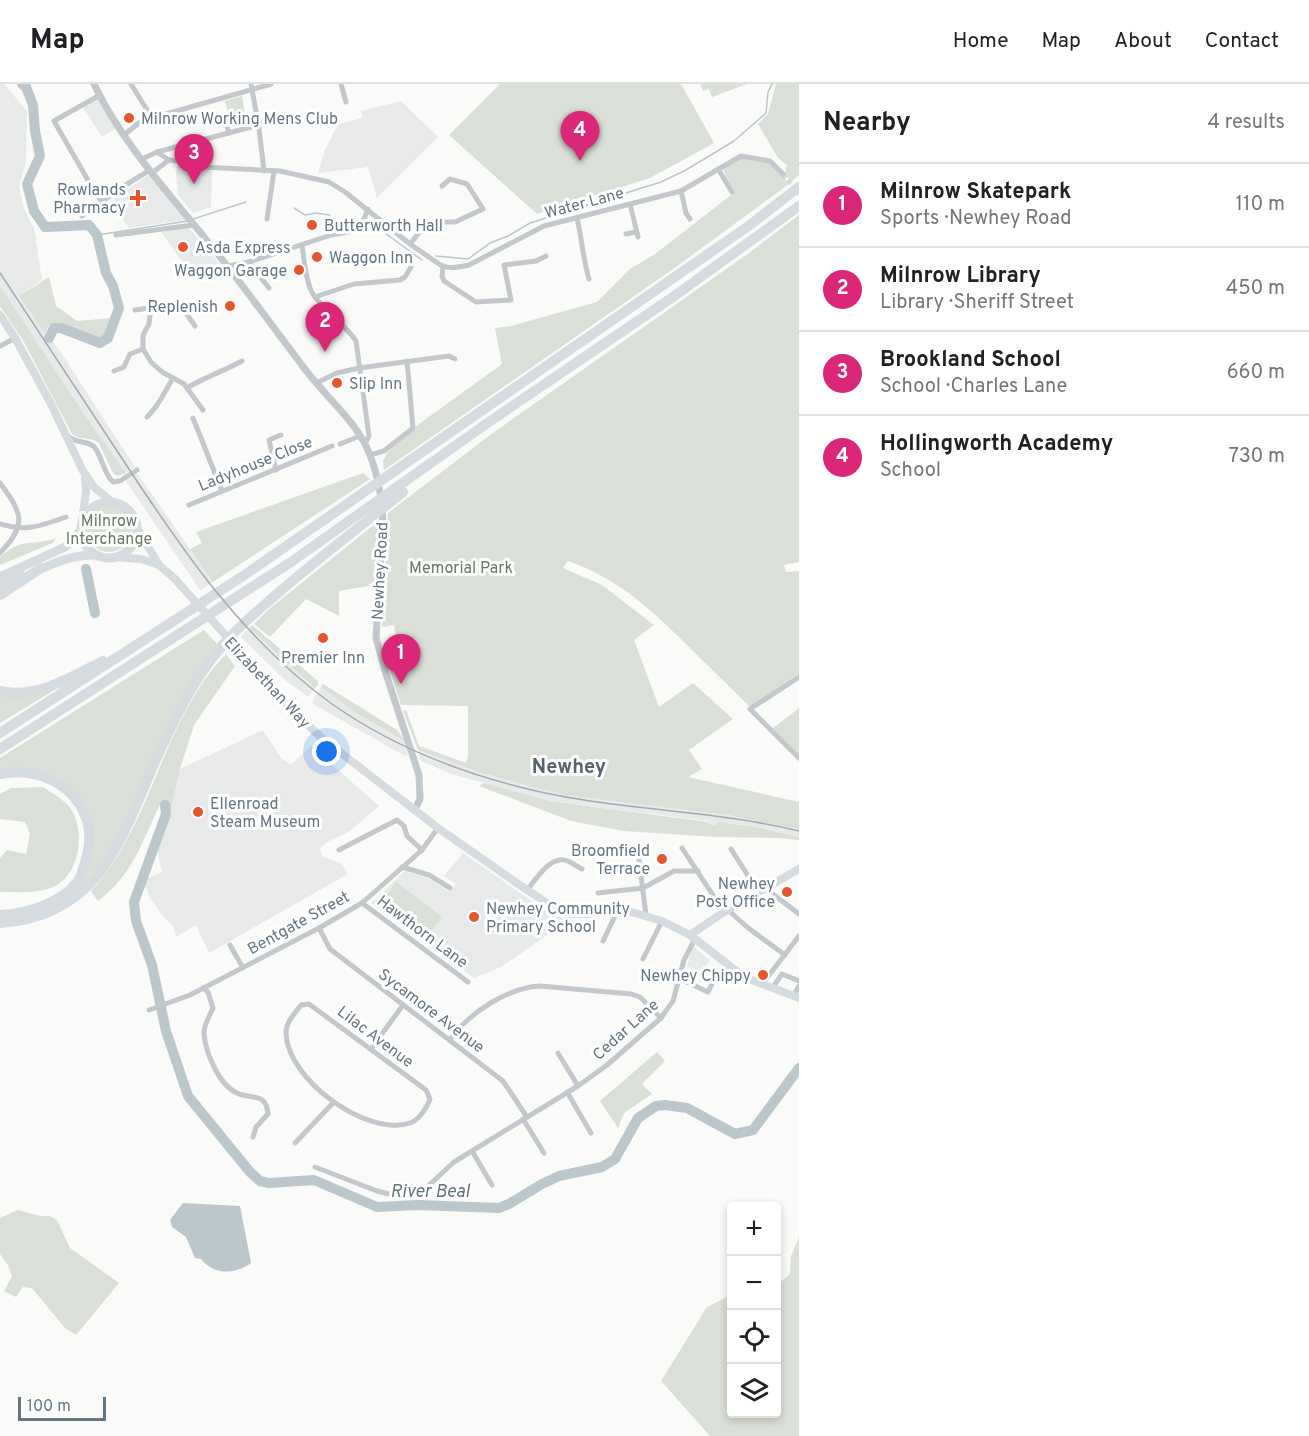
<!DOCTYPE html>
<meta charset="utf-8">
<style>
body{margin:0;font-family:Overpass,sans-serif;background:#f2f2f2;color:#202124}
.controls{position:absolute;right:18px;bottom:18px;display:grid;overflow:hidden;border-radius:6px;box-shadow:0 3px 9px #0003}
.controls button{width:54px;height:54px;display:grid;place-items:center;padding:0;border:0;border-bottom:2px solid #e0e0e0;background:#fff;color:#202124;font:30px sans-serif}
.scale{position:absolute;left:18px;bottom:15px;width:88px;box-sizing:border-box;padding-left:6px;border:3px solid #657683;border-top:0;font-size:16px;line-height:21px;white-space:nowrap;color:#657683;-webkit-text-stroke:4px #fff;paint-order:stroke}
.you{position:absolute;left:327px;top:668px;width:21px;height:21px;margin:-15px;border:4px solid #fff;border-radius:50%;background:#1a73e8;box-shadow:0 0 0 9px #1a73e833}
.badge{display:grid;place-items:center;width:39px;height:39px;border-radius:50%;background:#db2777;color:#fff;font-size:20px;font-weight:700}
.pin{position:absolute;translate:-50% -50px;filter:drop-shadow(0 2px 3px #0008)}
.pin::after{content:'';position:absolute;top:32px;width:21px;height:18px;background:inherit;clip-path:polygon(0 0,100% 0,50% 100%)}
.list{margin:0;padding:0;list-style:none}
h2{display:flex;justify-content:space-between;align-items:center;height:78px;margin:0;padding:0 24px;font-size:26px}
h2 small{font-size:20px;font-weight:400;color:#757577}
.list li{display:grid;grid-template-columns:39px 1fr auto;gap:18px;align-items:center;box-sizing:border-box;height:84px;padding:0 24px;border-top:2px solid #e0e0e0}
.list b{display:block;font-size:22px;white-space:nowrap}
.list p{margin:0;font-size:20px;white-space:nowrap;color:#757577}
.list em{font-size:20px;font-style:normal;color:#757577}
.icon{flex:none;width:33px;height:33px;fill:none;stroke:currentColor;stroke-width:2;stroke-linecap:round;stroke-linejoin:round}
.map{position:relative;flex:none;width:799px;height:1352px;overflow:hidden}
header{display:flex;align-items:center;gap:36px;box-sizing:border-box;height:84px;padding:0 30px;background:#fff;border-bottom:2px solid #e0e0e0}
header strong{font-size:28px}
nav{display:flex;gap:33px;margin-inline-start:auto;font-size:21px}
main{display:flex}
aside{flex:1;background:#fff}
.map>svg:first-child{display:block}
</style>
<header>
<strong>Map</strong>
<nav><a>Home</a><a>Map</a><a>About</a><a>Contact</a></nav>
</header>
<main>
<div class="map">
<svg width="799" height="1352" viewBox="0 0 799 1352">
<rect width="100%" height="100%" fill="#fafaf8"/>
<g fill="#e8e9e9">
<path d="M0,0H4L27,27L26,78L19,102L24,125L34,144L42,196L19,212L60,267L135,383L123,391L0,202Z"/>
<path d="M98,14L116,44L102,53L83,23Z"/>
<path d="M401,17L438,53L377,114L368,83L318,89L325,66L338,40L362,34L361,27Z"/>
<path d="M178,80L212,87L211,123L193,129L178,111L176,88Z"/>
<path d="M150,90L186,136L129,144L110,118Z"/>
<path d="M189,144L222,183L189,192L188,186L161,148Z"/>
<path d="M137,389L213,498L200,506L126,397Z"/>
<path d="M249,544L315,604L308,613L285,596L241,553Z"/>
<path d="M321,603L353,627L406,658L408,670L405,672L313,620V615Z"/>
<path d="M263,646L281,674L291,681L311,662L379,722L350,747L327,758L320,764L322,772L342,780L348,790L209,869L196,841L176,853L173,842L161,830L150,814L143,796L162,788L157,765L170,729L180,685Z"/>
<path d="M418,666L482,689L543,706L572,712L683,725L752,735L799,745V753L755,743L719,738L715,741L707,740L708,737L550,717L451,690L421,677Z"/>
<path d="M463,769L549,829L569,836L501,883L474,894L371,819L405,787L427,794L450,808L456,800L444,792Z"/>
<path d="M694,863L710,876L700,891L693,884L687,883L690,869Z"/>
</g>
<g fill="#dadfd7">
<path d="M500,0H681L714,59L650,94L537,130L449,51Z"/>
<path d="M700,0H747L712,13L709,5L703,7Z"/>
<path d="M776,0H799V91L791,98L785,89L787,81L778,74L758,40L768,30Z"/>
<path d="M242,12L245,32L235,34L234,31L229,32L225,17Z"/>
<path d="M744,73L772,80L789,100L673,185L384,386L383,377L388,368L419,340L502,280L495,244L511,242L597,218L630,185L655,170L735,108L726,93L723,84Z"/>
<path d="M799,131V478L784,481L786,488L799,487V590L750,623C728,601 706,580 684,558C648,523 617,494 568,477L563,484L602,501L654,541L634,556L659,623L693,599L733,635L689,666L702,685L688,693L799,718V745L727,731L572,712L543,706L482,689L418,666L403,627L406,626L419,662L466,679L468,672V622L401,621L388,581L395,579L393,565L397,564L394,541L382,543L388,429L490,351L749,169Z"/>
<path d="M49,193L56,222L77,237L112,234L107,252L99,256L67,242L57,240L49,241L45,249L19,212Z"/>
<path d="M0,202L87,335L126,389L117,392L112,387L99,359C90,352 81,357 72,350L24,258L0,222Z"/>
<path d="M363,389L370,395L213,498L190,465L202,459L196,448Z"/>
<circle cx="109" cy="445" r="23"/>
<path d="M380,436L374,501L339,507V532L306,515L270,553L254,540L268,526Z"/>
<path d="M56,454L53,459L0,481V473C24,452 31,463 56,454Z"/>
<path d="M252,541L318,597V601L315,604L249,544Z"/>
<path d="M204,546L219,562L126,738L102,779L81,802L92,760L67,701L0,687V674Z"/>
<path d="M226,570L235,582L194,641L180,685L170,729L168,720L161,719C141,758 135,789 98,817L91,807C154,739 161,637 226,570Z"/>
<path d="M71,596L0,639V610Z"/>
<path d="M323,600L397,646L406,658L353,627L321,603Z"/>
<path d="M799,624V673L772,645Z"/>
<path d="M484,699L550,717L708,738V740L715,741L719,738L755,743L799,753V756L779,754L716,753L624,747L571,737L479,702Z"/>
<path d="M43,703C53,710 66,716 72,727C85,749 80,789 55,802C39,810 18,808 0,808V774L7,766L26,770L30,750L25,738L0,735V710L11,704Z"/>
<path d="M396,798L442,833L424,856L379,821Z"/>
<path d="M657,968L665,977L642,1000L652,1010L624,1029L618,1044L600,1017Z"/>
<path d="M18,1126L40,1132H50L57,1136L70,1164L119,1199L76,1251L65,1244L32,1204L23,1203L16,1213L4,1207L12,1192L8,1181L0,1170V1134Z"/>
<path d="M799,1153V1352H710L661,1297L707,1223L731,1211L732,1330H776L777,1201L790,1190L791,1172Z"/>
</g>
<path fill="#bbc7cb" d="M183,1119L240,1122L251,1179C234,1191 214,1191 201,1175L195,1174L186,1153L172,1143L170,1136Z"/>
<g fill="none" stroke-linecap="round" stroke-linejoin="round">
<g stroke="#bbc7cb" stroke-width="1.5">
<path d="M294,124L305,131L316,129L329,131L338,143H346L363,135"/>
<path d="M193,135L246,118"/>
<path d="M367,136L422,176"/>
<path d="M97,151L188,137"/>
<path d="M436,172L468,175L490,159L508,152L530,139L661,98L686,86L734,57L766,29L768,8L772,0"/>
</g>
<g stroke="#bbc7cb" stroke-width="10">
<path d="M22,0L26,3L33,21L35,47L40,72L27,100L34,127L45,143L89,141L97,151L106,189L113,202L119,224L108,254L100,259L61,244H54L49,254"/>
<path d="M86,485L95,529"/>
<path d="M165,721L166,730L134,818L136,837L152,881L166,947L188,1012L250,1088L260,1097L269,1099L314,1096L377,1123L418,1121L499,1124L509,1120L542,1100L559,1092L602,1083L615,1075L638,1034L656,1022L665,1021L687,1024L735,1050L753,1046L799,984"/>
</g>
<path stroke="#d5d9db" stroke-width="5" stroke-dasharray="5 2.5" stroke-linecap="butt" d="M783,90L799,110"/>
<g stroke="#c3c8cc" stroke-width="5">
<path d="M131,0L152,34"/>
<path d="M251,0L258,38L255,42L259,44L264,87"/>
<path d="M341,0L346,18"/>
<path d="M100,11L54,37L93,105L102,118"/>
<path d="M224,32L229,49"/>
<path d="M258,38L285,33"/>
<path d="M124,51L140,38L152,34L271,0"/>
<path d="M157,68L169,76L179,77L202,83L280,87L329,98L345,108L410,160L439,180C448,186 459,183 469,181L544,142L681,107L741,72L770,77L783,90"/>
<path d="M142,75L157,68L255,42"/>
<path d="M718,85L732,108"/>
<path d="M152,89L169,76"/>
<path d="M681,107L686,129L690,135"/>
<path d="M630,120L638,153"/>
<path d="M82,132L124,102L150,86"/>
<path d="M577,134C582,155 583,175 589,195"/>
<path d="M267,135L274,87"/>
<path d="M626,150L636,148"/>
<path d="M116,151L194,141"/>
<path d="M410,160L423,144L436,138H455L483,125L467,100L450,95L442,102"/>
<path d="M302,161C304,175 305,191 310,204C316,221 345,240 356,257L369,352L365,360"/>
<path d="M249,178L269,204"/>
<path d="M228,182L249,178L331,151L353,147L362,140L368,125"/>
<path d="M443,183L442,192L444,197L476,218L511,216L504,181L536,177L546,172"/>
<path d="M315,213L354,200L400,196L405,193L411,183"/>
<path d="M151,223L149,240L143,251V265L151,278L162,288L184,300L203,326"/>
<path d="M135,226L177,220L181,222L195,242"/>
<path d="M0,262L15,254"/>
<path d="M114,287L124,283L130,270L143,265"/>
<path d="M316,299L337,289L359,284L449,272L455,275"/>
<path d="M187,304C205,293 224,287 242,277"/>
<path d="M147,333C159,322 165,307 173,294"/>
<path d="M193,334L222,407"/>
<path d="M69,353C77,360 90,356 95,364C103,375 103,388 113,398L120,397L137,386"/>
<path d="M340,360L360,352"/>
<path d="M370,371L384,367L413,344L407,277"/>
<path d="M276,386L269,356L281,351"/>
<path d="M0,399C22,429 28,440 0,469"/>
<path d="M189,421L332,362"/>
<path d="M0,440C27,448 40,442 66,433"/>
<path d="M799,593L750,625L799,674"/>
<path d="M682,764L724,828"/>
<path d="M731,765L759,809"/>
<path d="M339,766L397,736L404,742L407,752L422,766"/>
<path d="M639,776L646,831"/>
<path d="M402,783L429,791L450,804"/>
<path d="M766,805L799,830"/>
<path d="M527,806C535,797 549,773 564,776C570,777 576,782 582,785"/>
<path d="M598,809L643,804L674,787H698"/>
<path d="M362,819L468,898"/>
<path d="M728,826L747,843L785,871"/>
<path d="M319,844L330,865L503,997L527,1033"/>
<path d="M603,857L614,834L615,827"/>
<path d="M230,861L243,884"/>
<path d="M643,875L662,837"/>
<path d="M680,895L708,908L712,900"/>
<path d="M763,899L799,852"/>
<path d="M773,903L782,890L799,897"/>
<path d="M203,904L208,908L213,924C210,931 203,942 204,950C206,970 219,1001 237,1009C251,1016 266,1007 268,1030L256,1043L253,1053"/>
<path d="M794,911L799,902"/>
<path d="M309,920L426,1006L430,1015C427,1024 419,1036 410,1039C366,1053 287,995 286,949C286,938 295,929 301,921Z"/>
<path d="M149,926L190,911L319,844L362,819L422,766L438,744"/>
<path d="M450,955C470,929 506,904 540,902L631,910L640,913L661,934"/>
<path d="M371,965L403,921"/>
<path d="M558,969L578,1002"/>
<path d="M567,1008L591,1049"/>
<path d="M523,1035L544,1069"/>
<path d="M295,1059L333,1019"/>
<path d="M472,1067L492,1101"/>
<path d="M315,1083L377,1107L393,1111L426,1104L454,1078L578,1002L607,981L661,934L673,917L684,876L695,855"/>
</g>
<path stroke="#c3c8cc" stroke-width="7" d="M94,0C122,59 168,108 209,159C243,201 275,246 308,289C326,312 352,335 365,360C377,384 382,414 383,440L376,554L386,590L419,691L420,715L415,725"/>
<g stroke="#d6dbdf" stroke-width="8">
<path d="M0,231L15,254L50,318L83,387L94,403L112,418"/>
<path d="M82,438L86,407L85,394"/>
<path d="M137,444L159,481L175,495L296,630L323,655L438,744L527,806L552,822L571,830H589L628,827L662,837L690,851L744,893L799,914"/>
<path d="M115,473L141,475L159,481"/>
<path d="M690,851L724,828L799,785"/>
</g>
<g stroke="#d6dbdf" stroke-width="9">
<circle cx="109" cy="446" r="28"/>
<path d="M36,487C57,478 74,470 97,471"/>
<path d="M0,493L65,463L74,455L81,445"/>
<path d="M0,502L23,492"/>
</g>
<g stroke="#d6dbdf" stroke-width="10">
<path d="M0,511L41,484"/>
<path d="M0,607C38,615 70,593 103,577"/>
<path d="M0,649L243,492L750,141L799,103"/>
<path d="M0,665L291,478L486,340L673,213L799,122"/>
<path d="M0,690C52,679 103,720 86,775C84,782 82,791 78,797C62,819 26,830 0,831"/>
<path d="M0,839C98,833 121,757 154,680C173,638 192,597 222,562C238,542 259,526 278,509C319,474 361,442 403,408"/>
</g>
<path stroke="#a2aab0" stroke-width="1.5" d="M0,189C41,252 82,314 123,376C182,466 243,556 332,620C386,658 448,684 512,701C606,727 704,724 799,747"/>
</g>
<g fill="#e4572e" stroke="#fff" stroke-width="2">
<circle cx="129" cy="34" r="6"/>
<path d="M135 105h6v6h6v6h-6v6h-6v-6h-6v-6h6z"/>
<circle cx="312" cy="141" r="6"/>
<circle cx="183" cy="163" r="6"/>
<circle cx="317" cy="173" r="6"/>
<circle cx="299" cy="186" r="6"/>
<circle cx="230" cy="222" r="6"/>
<circle cx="337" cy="299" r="6"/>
<circle cx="323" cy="554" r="6"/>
<circle cx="198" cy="728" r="6"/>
<circle cx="662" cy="775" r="6"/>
<circle cx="787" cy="808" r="6"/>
<circle cx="474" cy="833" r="6"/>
<circle cx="763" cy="891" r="6"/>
</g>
<g text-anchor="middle" stroke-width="6" stroke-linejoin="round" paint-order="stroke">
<g font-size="16" fill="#657683" stroke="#fff" text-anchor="start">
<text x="141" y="40">Milnrow Working Mens Club</text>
<text x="126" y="111" text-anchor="end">Rowlands<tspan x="126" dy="18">Pharmacy</tspan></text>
<text x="324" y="147">Butterworth Hall</text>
<text x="195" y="169">Asda Express</text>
<text x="329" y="179">Waggon Inn</text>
<text x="287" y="192" text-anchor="end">Waggon Garage</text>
<text x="218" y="228" text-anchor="end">Replenish</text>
<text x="349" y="305">Slip Inn</text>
<text x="323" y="579" text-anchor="middle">Premier Inn</text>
<text x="210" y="725">Ellenroad<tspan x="210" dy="18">Steam Museum</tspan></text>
<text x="650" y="772" text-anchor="end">Broomfield<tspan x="650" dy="18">Terrace</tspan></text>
<text x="775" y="805" text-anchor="end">Newhey<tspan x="775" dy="18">Post Office</tspan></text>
<text x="486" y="830">Newhey Community<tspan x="486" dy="18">Primary School</tspan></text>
<text x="751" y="897" text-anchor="end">Newhey Chippy</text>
</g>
<g font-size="16" fill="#657683" stroke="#fff">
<text transform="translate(584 118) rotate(-15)" y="6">Water Lane</text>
<text transform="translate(255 379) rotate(-22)" y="6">Ladyhouse Close</text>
<text transform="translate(379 487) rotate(-87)" y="6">Newhey Road</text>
<text transform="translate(268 598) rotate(47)" y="6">Elizabethan Way</text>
<text transform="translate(298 838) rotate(-29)" y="6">Bentgate Street</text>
<text transform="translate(423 847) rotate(37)" y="6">Hawthorn Lane</text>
<text transform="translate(432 926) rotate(37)" y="6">Sycamore Avenue</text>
<text transform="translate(625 945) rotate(-42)" y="6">Cedar Lane</text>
<text transform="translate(376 952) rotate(37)" y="6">Lilac Avenue</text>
</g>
<g font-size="16" fill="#687a64" stroke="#fff">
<text x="109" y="442">Milnrow<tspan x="109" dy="18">Interchange</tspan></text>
<text x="461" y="489">Memorial Park</text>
</g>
<g font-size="18" font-style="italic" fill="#60757c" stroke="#fff">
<text x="430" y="1113">River Beal</text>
</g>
<g font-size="20" font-weight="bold" fill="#57646e" stroke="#fff">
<text x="569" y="689">Newhey</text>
</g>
</g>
</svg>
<div class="controls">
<button>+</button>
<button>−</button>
<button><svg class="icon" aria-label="locate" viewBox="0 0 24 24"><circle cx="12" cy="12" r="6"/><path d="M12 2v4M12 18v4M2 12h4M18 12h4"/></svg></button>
<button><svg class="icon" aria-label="layers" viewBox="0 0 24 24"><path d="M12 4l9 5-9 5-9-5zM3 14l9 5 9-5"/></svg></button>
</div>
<div class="scale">100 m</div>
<div class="you"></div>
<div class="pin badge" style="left:401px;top:600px">1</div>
<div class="pin badge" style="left:325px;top:268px">2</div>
<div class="pin badge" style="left:194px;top:100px">3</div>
<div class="pin badge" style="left:580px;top:77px">4</div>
</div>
<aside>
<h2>Nearby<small>4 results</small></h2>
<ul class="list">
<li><span class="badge">1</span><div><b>Milnrow Skatepark</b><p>Sports · Newhey Road</p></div><em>110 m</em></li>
<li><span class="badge">2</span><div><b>Milnrow Library</b><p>Library · Sheriff Street</p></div><em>450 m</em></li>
<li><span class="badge">3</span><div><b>Brookland School</b><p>School · Charles Lane</p></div><em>660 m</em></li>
<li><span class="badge">4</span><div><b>Hollingworth Academy</b><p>School</p></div><em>730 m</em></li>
</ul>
</aside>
</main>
